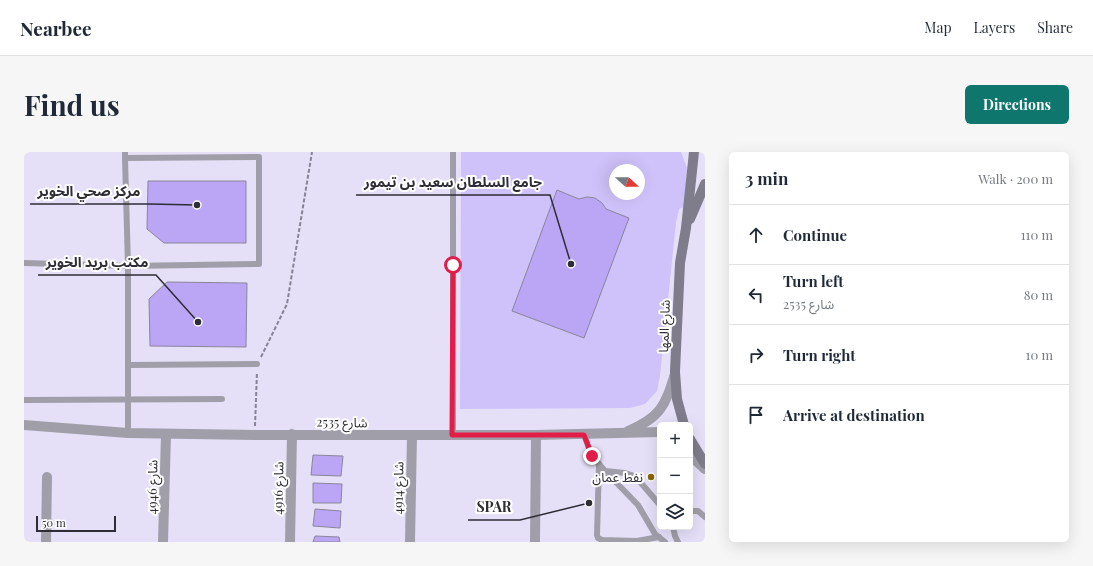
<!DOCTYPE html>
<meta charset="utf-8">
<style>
body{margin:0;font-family:"Playfair Display","Noto Sans Arabic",serif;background:#f6f6f7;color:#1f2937}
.controls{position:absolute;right:12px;bottom:12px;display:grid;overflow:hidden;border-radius:6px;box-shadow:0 4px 16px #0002}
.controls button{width:36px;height:36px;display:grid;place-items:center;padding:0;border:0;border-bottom:1px solid #e0e1e3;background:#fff;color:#1f2937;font:20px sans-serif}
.compass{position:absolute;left:585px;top:12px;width:36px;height:36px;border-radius:50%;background:#fff;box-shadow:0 4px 16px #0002;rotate:111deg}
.scale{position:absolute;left:12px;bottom:10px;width:80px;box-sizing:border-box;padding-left:4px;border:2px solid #2e2c35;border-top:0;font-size:11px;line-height:14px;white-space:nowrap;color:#2e2c35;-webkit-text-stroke:3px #fff;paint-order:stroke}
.stop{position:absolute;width:12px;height:12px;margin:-9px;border:3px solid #e11d48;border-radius:50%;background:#fff}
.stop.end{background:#e11d48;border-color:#fff;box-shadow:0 1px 4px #0008}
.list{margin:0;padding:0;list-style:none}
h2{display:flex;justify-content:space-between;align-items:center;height:52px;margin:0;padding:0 16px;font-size:17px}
h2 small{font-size:13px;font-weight:400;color:#747a83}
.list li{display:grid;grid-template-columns:26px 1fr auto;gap:12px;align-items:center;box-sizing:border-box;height:60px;padding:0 16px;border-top:1px solid #e0e1e3}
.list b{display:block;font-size:15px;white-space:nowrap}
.list p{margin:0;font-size:13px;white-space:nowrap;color:#747a83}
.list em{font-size:13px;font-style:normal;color:#747a83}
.icon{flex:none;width:22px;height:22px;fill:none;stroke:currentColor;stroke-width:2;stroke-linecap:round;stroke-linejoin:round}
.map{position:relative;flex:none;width:681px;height:390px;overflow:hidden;border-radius:6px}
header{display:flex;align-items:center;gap:24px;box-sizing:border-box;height:56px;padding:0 20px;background:#fff;border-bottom:1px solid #e0e1e3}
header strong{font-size:19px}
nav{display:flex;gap:22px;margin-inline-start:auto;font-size:14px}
.intro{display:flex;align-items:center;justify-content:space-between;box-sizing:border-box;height:96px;padding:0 24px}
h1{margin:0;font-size:28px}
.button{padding:10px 18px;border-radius:6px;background:#0f766e;color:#fff;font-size:14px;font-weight:700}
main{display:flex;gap:24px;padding:0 24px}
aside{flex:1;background:#fff;border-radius:6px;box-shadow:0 4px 16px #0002}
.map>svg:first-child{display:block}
</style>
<header>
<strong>Nearbee</strong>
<nav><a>Map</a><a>Layers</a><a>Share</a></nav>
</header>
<div class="intro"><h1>Find us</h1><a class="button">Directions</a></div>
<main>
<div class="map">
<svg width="681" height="390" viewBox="0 0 681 390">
<rect width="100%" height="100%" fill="#e5e0f8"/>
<path fill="#cfc2fa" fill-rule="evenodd" d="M437,0H657L663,16L662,33L660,55L655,57L652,71L636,224L633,239L621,252L606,256L436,257ZM591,18H615V42H591Z"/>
<g fill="#baa6f4" stroke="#8a859b">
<path d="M124,29H222V91H140L123,77Z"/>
<path d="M533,38L555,47L563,45L571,46L578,51L582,57L605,66L560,186L488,159Z"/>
<path d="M143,130L223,131L222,195L126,194L125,147Z"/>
<path d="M289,303L319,304L317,324L287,323Z"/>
<path d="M289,331L318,332L317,351H289Z"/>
<path d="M291,357L317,359L316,376L289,374Z"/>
<path d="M291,384L315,385L316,390H289Z"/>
</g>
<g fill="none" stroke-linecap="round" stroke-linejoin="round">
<g stroke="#868393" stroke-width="2" stroke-dasharray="4 2" stroke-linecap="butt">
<path d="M237,205L263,152L288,0"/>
<path d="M231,274L233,220"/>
</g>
<g stroke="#a09ea8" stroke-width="6">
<path d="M101,0V6L104,114L235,112V5L101,6"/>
<path d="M0,111L104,114V281"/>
<path d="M104,213L233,212"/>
<path d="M0,248L198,247"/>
<path d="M429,283V0"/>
<path d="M560,283L568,304L581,319L614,353L631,382L641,390"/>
<path d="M575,312L573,383L574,386L578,388L613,389L635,385"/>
<path d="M581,319L601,321L611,324L636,353"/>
<path d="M666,359H674L681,365"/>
<path d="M649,375L651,384L654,390"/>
</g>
<g stroke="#a09ea8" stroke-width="10">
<path d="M0,273L104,281L230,283H512L636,280"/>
<path d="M604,279C637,265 641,254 651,222"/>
<path d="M666,303L681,317"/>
<path d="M22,390L23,325"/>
<path d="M139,390L142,282"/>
<path d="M266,390L268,282"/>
<path d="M386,390L388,283"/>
<path d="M511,390L512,283"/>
</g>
<g stroke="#7f7c8b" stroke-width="10">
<path d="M666,67L681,32"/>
<path d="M660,273L653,247L651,220L652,197L656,111L662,76L670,0"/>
<path d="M666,287L681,312"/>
</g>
</g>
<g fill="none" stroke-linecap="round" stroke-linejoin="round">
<path stroke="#e11d48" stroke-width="5" d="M429,113L428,283H560L568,304"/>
</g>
<circle fill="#896705" stroke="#fff" stroke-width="1.5" cx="627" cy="325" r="4"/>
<g text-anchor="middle" stroke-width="4" stroke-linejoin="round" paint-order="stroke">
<g font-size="13" fill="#2e2c35" stroke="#fff">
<text transform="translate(640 174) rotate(-88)" y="5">شارع المها</text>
<text transform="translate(318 270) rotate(1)" y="5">2535 شارع</text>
<text transform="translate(128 335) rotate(-89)" y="5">4946 شارع</text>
<text transform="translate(254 336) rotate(-89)" y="5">4916 شارع</text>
<text transform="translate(374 336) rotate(-89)" y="5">4914 شارع</text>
</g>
<g font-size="13" fill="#2e2c35" stroke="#fff" text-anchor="end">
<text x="619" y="330">نفط عمان</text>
</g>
</g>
<path fill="none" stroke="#2e2c35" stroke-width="1.5" d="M547 112L526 43H332M173 53L125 52H6M174 170L132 123H14M565 351L496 368H444"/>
<g fill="#2e2c35" stroke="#fff" stroke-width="1.5">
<circle cx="547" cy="112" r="4"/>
<circle cx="173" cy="53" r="4"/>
<circle cx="174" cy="170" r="4"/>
<circle cx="565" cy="351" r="4"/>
</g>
<g font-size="14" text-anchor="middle" font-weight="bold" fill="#2e2c35" stroke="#fff" stroke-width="4" stroke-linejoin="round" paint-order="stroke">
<text x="429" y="35">جامع السلطان سعيد بن تيمور</text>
<text x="65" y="44">مركز صحي الخوير</text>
<text x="73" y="115">مكتب بريد الخوير</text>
<text x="470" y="360">SPAR</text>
</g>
</svg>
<div class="controls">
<button>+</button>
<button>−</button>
<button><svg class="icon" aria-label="layers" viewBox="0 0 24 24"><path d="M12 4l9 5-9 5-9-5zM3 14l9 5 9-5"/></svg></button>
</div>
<svg class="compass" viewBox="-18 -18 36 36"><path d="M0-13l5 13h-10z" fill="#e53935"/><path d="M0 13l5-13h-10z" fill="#747a83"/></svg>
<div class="scale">50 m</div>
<div class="stop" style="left:429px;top:113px"></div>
<div class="stop end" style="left:568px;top:304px"></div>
</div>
<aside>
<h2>3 min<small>Walk · 200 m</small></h2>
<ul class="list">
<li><svg class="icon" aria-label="ahead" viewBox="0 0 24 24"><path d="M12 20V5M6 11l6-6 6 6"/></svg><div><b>Continue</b></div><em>110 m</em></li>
<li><svg class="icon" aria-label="left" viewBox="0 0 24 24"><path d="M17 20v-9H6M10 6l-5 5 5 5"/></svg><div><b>Turn left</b><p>2535 شارع</p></div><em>80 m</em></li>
<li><svg class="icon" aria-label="right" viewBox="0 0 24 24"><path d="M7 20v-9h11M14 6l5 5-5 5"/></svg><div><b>Turn right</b></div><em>10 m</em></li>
<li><svg class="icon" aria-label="arrive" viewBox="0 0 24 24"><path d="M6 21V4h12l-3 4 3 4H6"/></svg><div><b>Arrive at destination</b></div></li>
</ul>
</aside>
</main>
